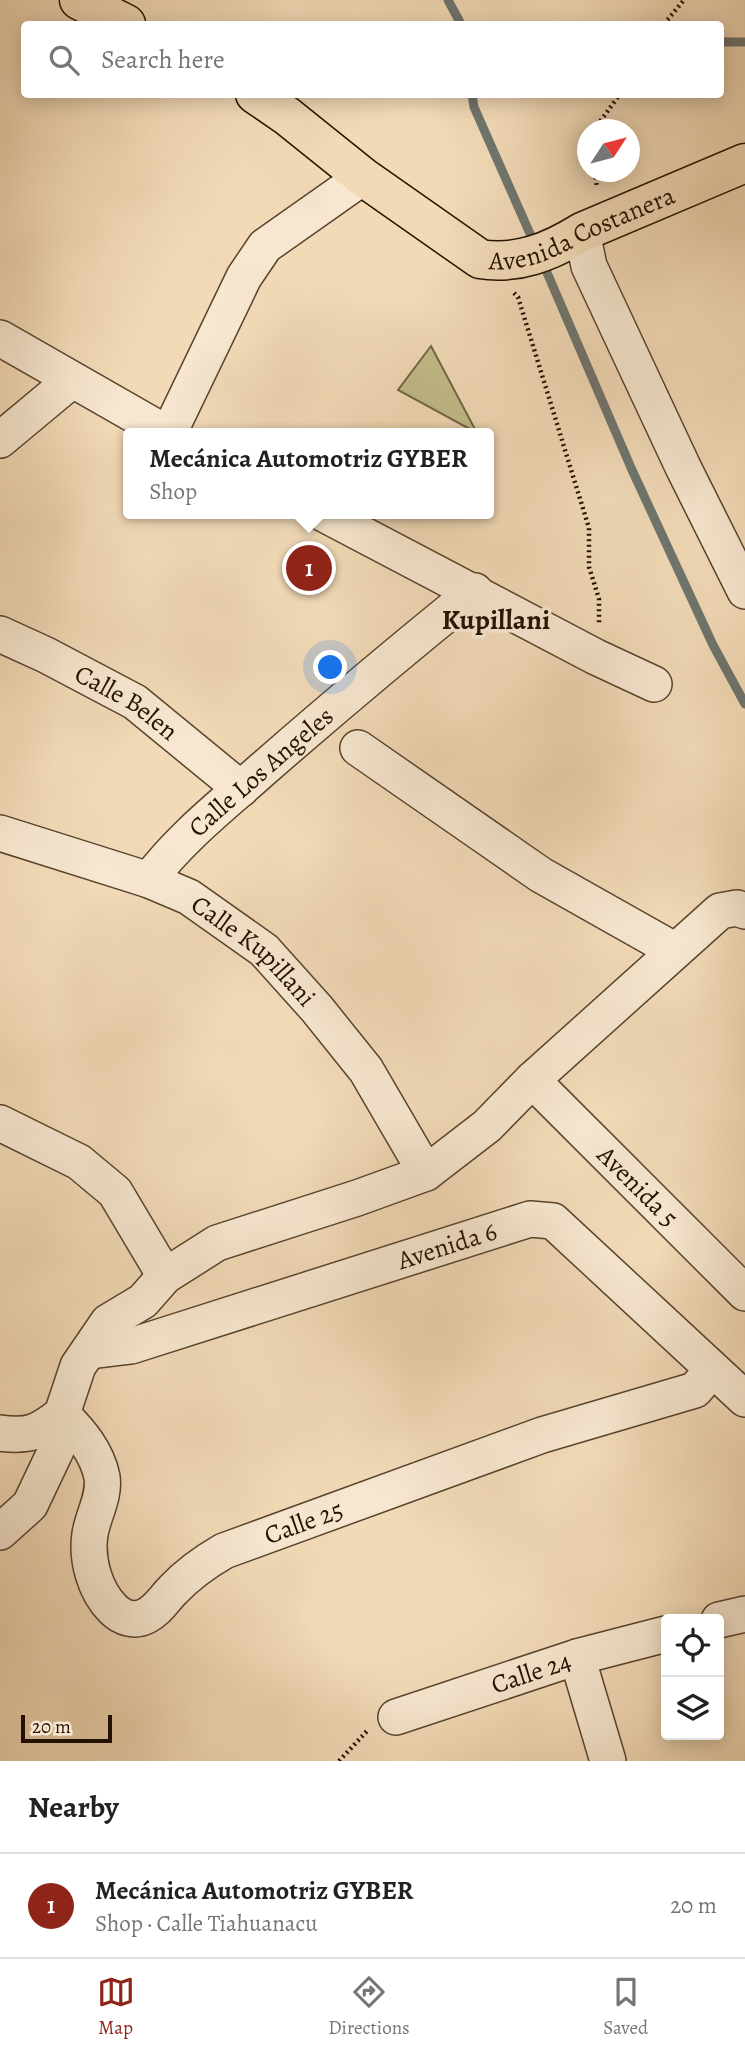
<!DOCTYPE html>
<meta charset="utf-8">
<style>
body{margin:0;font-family:Alegreya,serif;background:#f6f6f6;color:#222}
.controls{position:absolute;right:21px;bottom:21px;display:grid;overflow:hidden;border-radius:7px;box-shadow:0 4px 18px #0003}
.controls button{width:63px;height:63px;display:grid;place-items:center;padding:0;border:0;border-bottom:2px solid #e0e0e0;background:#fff;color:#222;font:35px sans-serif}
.compass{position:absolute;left:577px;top:119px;width:63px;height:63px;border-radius:50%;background:#fff;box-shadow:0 4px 18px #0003;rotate:54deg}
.scale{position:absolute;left:21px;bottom:18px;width:91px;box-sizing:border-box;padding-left:7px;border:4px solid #241100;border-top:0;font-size:19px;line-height:24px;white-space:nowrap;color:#241100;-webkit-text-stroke:5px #f7e7d0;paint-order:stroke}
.you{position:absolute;left:331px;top:668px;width:24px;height:24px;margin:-18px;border:5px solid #fff;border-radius:50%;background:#1a73e8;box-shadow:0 0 0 10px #1a73e833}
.badge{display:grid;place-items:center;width:46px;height:46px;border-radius:50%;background:#8f2418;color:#fff;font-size:23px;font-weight:700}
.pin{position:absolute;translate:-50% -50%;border:4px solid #fff;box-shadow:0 2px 7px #0006}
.popup{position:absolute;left:123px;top:428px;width:371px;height:91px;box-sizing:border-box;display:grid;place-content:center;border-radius:7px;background:#fff;filter:drop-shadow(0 2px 5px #0005);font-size:23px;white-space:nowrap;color:#767676}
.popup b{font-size:26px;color:#222}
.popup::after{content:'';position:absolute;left:50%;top:100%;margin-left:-14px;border:14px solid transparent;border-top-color:#fff}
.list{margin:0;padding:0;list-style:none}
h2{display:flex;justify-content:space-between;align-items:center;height:91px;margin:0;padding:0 28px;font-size:30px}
h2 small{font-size:23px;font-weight:400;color:#767676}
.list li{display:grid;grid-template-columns:46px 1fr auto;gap:21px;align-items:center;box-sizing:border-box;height:105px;padding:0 28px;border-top:2px solid #e0e0e0}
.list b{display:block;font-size:26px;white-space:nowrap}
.list p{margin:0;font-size:23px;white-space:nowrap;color:#767676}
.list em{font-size:23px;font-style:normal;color:#767676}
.icon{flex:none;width:38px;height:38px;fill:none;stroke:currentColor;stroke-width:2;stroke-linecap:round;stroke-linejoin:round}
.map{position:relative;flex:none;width:745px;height:1761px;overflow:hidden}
.search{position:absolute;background:#fff;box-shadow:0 4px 18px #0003;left:21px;right:21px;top:21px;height:77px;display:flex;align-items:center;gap:18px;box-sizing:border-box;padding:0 24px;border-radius:7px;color:#767676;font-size:26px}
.sheet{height:196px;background:#fff}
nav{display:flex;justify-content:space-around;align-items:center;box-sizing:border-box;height:98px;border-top:2px solid #e0e0e0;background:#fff;font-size:19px;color:#767676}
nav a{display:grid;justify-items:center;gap:4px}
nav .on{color:#8f2418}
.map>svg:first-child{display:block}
</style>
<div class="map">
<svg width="745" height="1761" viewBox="0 0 745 1761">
<rect width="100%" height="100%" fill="#f2dab7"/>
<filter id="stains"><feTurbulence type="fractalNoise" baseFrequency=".00286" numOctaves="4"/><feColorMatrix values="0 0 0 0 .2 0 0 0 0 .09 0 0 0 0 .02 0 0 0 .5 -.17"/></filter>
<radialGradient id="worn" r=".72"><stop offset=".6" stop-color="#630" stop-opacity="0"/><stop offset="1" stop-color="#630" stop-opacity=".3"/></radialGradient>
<path fill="#c1bd8a" stroke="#726745" stroke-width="2" d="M431,346L477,433L398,390Z"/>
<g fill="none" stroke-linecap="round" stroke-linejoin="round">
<g stroke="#6e756f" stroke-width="9">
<path d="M448,0L461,24"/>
<path d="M720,42H745"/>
<path d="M472,94L474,107L535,245"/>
<path d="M542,261L632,470L713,645L745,704"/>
</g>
<g stroke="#58432e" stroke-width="38">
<g id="minor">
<path d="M582,232L589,266L683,467L745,591"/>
<path d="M0,338L166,433"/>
<path d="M169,433L244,277L265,246L363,177"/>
<path d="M0,440L72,380"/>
<path d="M324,514L596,657L654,684"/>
<path id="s1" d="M0,634L46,655L135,702L241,789"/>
<path d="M358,748L541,875L674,950"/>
<path id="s2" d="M0,833L149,880L189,897L264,950L317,1009L366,1070L426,1173"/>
<path id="s3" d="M149,880C180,838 224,804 263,769C333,708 403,649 475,591"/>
<path id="s4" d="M532,1080L745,1293"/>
<path d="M0,1123L79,1162L115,1192L165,1276"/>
<path id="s5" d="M90,1351L131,1346L530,1219L553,1221L745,1399"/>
<path id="s6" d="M0,1433C30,1437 39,1432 62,1414C80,1432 97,1452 102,1477C105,1497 93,1515 90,1534C86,1560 95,1591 113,1609C122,1618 134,1622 146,1616C158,1610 164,1599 173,1590C188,1574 205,1562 224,1551L542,1435L695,1390L712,1370"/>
<path d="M0,1532L30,1505L57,1448L62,1414L78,1366L108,1322L143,1301L165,1276L217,1243L357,1198L426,1173L487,1126L532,1080L720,911L737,908L745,911"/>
<path d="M719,1620L745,1614"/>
<path d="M577,1657L608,1761"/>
<path id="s7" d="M396,1717L577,1657L666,1634"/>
</g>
</g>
<g stroke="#241100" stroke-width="41">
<g id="major">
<path d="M79,0L126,24"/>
<path id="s8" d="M255,94L287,116L363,177L480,259C517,265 550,252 582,232L745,163"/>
</g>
</g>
<g stroke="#241100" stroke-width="4.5" stroke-dasharray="2 3.5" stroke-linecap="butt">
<path d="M664,24L684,0"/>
<path d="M594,130L620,94"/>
<path d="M595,172L597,188"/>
<path d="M514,293L518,297L589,528V567L599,599V624"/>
<path d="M339,1761L367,1731"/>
</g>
<use href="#minor" stroke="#f7e7d0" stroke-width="35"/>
<use href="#major" stroke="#f2dab7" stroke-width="38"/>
</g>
<g text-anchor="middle" stroke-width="7" stroke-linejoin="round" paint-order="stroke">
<g font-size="26" fill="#241100" stroke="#f7e7d0">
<text dy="9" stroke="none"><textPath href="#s8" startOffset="387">Avenida Costanera</textPath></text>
<text dy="9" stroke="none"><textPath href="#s1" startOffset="144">Calle Belen</textPath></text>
<text dy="9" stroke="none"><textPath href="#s3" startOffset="156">Calle Los Angeles</textPath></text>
<text dy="9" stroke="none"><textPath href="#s2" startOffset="284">Calle Kupillani</textPath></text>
<text dy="9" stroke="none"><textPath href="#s4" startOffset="150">Avenida 5</textPath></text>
<text dy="9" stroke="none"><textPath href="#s5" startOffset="373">Avenida 6</textPath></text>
<text dy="9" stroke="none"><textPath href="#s6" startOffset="506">Calle 25</textPath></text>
<text dy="9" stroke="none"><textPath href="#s7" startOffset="142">Calle 24</textPath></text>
</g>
<g font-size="28" font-weight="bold" fill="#241100" stroke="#f7e7d0">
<text x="496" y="629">Kupillani</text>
</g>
</g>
<rect width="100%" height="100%" filter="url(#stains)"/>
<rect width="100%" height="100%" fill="url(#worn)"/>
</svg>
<div class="controls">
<button><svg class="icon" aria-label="locate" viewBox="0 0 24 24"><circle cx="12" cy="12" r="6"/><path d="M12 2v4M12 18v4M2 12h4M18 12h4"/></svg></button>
<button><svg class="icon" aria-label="layers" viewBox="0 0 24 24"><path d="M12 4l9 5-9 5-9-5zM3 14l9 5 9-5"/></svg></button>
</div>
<svg class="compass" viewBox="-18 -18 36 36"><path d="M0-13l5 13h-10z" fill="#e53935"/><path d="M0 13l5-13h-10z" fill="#767676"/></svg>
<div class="scale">20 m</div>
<div class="you"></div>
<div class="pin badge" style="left:309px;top:568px">1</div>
<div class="popup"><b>Mecánica Automotriz GYBER</b>Shop</div>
<div class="search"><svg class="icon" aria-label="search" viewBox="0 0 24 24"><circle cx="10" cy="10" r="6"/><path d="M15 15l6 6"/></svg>Search here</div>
</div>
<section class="sheet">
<h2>Nearby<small></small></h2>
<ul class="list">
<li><span class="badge">1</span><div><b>Mecánica Automotriz GYBER</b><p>Shop · Calle Tiahuanacu</p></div><em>20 m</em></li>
</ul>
</section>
<nav>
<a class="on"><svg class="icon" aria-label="map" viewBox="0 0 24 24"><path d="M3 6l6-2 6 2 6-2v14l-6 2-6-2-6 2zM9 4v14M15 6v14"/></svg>Map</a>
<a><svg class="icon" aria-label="directions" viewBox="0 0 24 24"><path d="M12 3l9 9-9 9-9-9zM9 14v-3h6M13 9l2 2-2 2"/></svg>Directions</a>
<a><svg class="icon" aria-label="saved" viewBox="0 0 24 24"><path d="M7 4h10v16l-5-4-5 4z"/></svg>Saved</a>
</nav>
